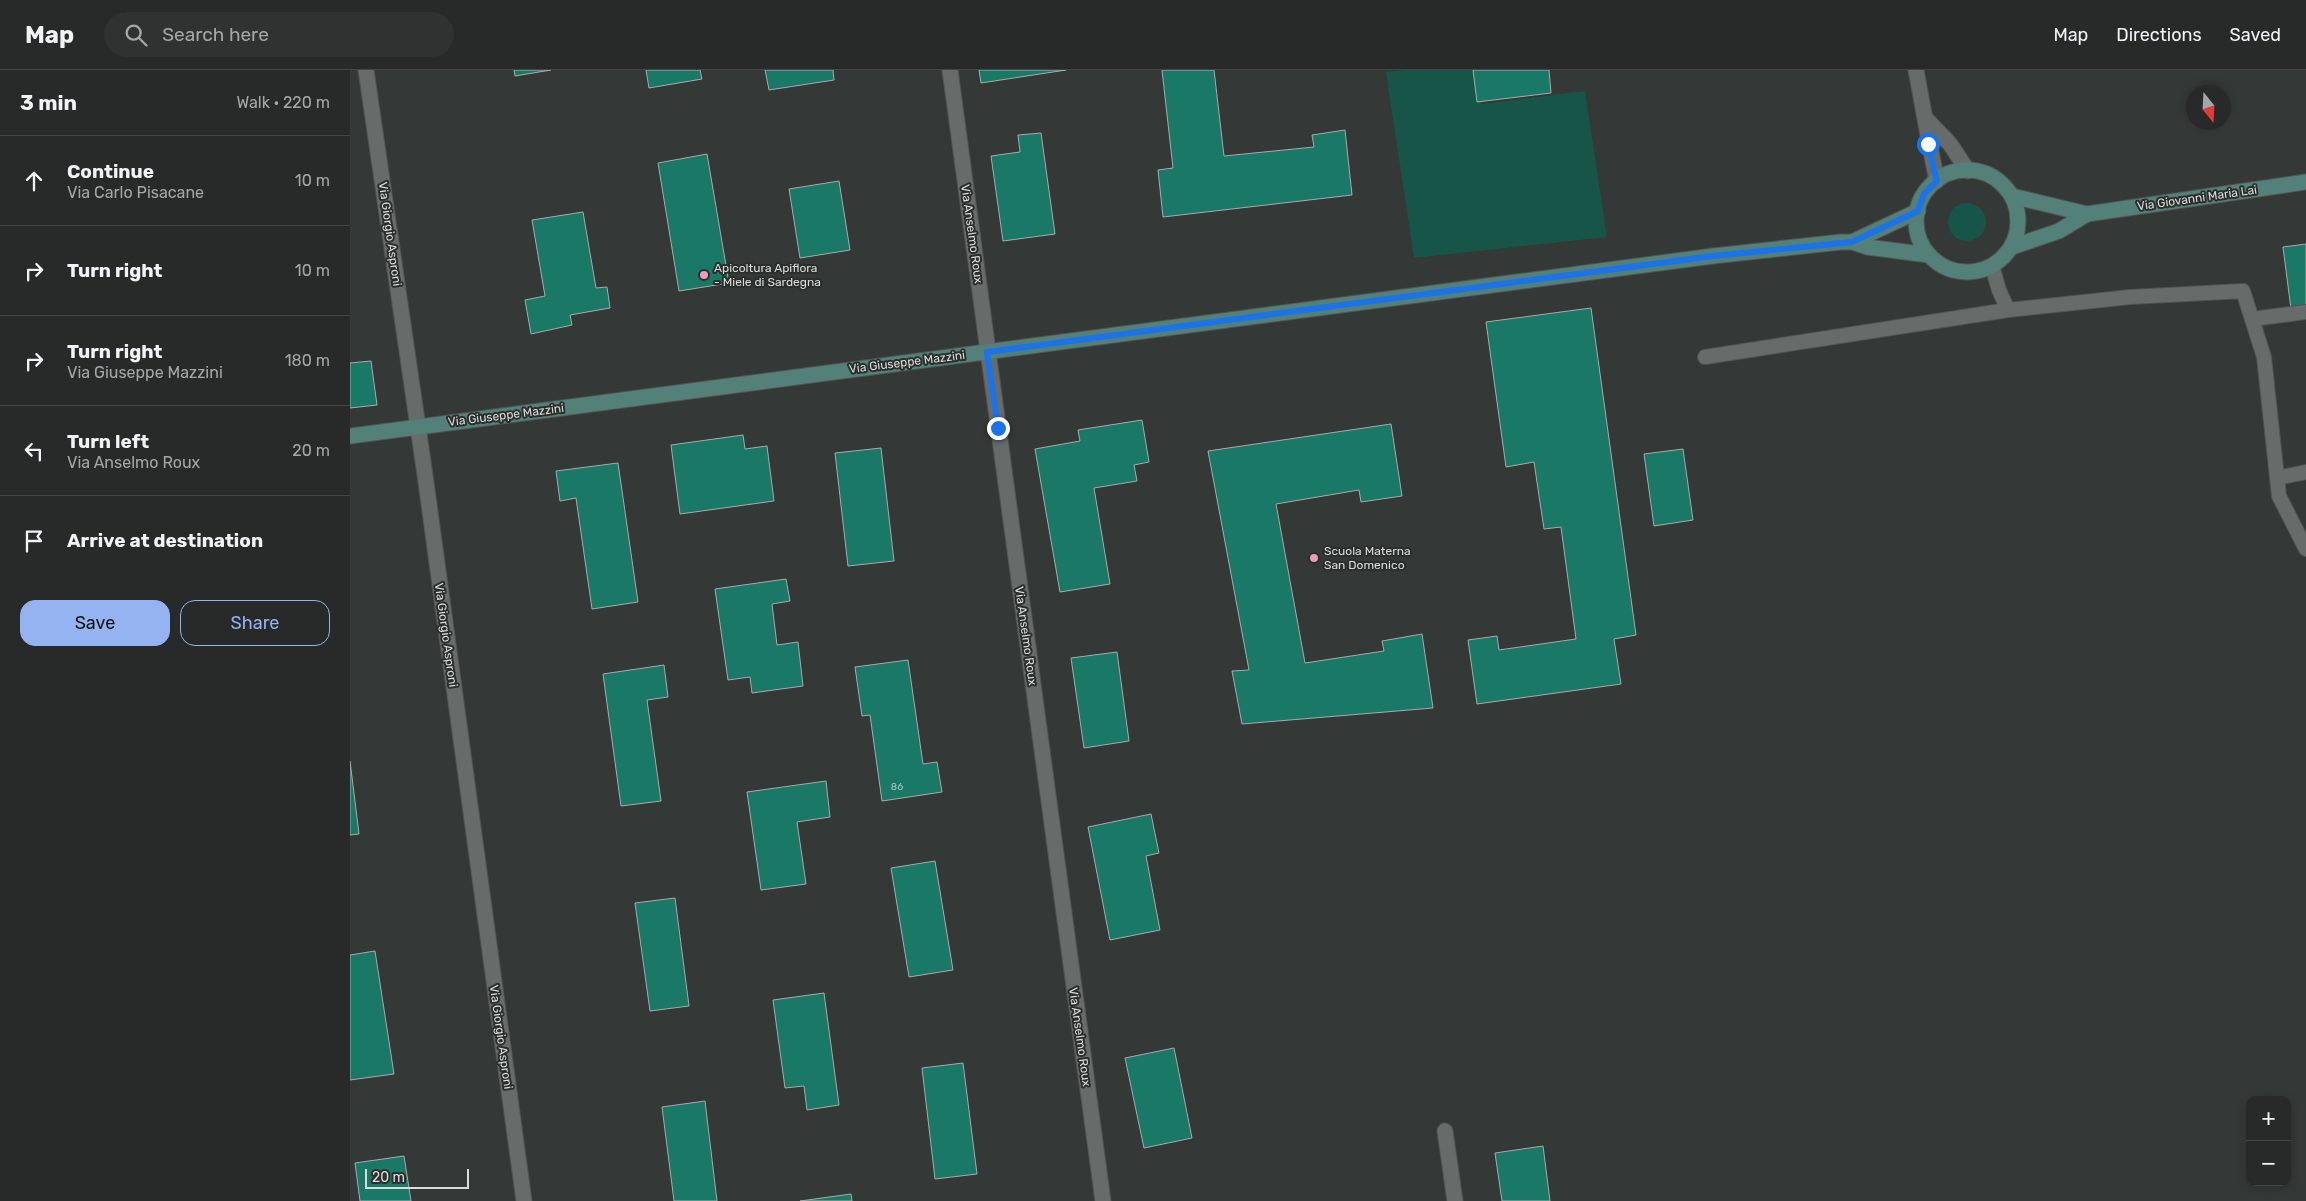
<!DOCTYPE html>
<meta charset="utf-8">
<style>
body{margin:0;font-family:Rubik,sans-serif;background:#2f3231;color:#f1f3f6}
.controls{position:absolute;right:15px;bottom:15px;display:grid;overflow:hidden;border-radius:10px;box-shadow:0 2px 8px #0003}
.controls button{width:45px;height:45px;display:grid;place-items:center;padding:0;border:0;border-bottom:1px solid #434646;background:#272a29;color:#f1f3f6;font:25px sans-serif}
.compass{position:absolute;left:1836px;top:15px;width:45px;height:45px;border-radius:50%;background:#272a29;box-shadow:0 2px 8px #0003;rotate:162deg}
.scale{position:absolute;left:15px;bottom:12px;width:104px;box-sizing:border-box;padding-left:5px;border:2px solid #dadcdc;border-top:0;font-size:14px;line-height:18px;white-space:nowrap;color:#dadcdc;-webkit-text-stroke:4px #2a2e2d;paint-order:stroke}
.stop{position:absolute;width:15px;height:15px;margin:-11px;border:4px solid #1a73e8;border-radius:50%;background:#fff}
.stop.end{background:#1a73e8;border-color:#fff;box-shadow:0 1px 5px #0008}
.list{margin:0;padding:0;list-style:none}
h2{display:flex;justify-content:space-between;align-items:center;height:65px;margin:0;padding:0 20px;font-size:21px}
h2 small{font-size:16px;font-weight:400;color:#a4a7a8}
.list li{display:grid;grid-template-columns:32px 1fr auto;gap:15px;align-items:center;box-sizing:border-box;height:90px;padding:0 20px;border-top:1px solid #434646}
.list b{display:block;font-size:19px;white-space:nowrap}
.list p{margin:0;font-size:16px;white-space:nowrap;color:#a4a7a8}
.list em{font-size:16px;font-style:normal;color:#a4a7a8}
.actions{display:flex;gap:10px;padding:15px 20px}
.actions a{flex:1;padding:11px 0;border:1px solid #95b2f1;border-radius:15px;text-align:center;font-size:18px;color:#95b2f1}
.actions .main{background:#95b2f1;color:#111}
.icon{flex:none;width:28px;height:28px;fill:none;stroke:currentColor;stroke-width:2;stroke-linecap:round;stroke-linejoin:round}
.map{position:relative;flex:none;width:1956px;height:1131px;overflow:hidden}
header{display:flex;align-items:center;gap:30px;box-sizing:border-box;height:70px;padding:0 25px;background:#272a29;border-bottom:1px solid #434646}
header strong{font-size:24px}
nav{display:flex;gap:28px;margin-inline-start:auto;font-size:18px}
.search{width:350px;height:45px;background:#2f3231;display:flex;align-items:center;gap:12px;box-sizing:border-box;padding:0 18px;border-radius:28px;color:#a4a7a8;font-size:19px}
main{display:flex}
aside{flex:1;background:#272a29}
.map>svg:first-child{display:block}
</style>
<header>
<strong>Map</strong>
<div class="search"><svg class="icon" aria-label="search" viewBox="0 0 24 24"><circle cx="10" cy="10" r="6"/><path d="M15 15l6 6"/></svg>Search here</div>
<nav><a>Map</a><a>Directions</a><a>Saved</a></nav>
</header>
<main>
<aside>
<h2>3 min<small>Walk · 220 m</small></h2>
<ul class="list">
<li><svg class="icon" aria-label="ahead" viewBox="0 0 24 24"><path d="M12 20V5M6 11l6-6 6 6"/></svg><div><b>Continue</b><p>Via Carlo Pisacane</p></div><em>10 m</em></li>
<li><svg class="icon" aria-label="right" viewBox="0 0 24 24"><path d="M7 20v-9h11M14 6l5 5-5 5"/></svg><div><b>Turn right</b></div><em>10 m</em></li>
<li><svg class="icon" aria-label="right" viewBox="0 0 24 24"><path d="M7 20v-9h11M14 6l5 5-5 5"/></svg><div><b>Turn right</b><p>Via Giuseppe Mazzini</p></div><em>180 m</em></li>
<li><svg class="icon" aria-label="left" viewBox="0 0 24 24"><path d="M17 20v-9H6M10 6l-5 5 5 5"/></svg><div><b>Turn left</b><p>Via Anselmo Roux</p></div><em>20 m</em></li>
<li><svg class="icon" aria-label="arrive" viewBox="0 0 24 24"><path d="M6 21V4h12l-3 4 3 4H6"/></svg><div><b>Arrive at destination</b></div></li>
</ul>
<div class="actions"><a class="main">Save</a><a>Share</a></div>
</aside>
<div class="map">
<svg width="1956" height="1131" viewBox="0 0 1956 1131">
<rect width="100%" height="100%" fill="#343837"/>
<g fill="#175549">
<path d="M1054,0H1127L1131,34L1235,21L1257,167L1064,188L1036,2Z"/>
<circle cx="1617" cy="152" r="19"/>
</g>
<g fill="#197866" stroke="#a7acab">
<path d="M164,0H201L165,6Z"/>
<path d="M296,0H350L352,9L299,18Z"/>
<path d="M415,0H483L484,10L419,20Z"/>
<path d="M629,0H716L631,13Z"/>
<path d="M812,0H864L874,86L964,77L962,65L995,60L1002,125L813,147L808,100L823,98Z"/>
<path d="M1123,0H1199L1201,23L1127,32Z"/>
<path d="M691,63L705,164L653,171L641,86L670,82L668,65Z"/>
<path d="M357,84L379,213L329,221L308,93Z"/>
<path d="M489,111L500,180L450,188L439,119Z"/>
<path d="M233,142L246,218L257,217L260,238L220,245L222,255L181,264L175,230L195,226L182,150Z"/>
<path d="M1956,174V236L1941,239L1933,177Z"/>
<path d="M1241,238L1286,565L1264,569L1271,614L1127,634L1118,570L1147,566L1149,580L1226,569L1211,457L1194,459L1184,392L1156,397L1136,252Z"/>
<path d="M21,291L27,335L0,338V293Z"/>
<path d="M792,350L799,392L784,395L787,411L744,418L760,514L710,522L685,379L730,371L728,360Z"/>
<path d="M1041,354L1052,426L1011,432L1009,420L926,434L955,593L1034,581L1032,571L1072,564L1083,638L892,654L882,601L899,600L858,381Z"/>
<path d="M393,365L395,379L417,376L424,431L330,444L321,375Z"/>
<path d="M531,378L544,491L498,496L485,383Z"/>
<path d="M1333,379L1343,450L1304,456L1294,384Z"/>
<path d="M268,393L288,532L242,539L226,428L210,431L206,401Z"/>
<path d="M436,509L440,531L422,534L427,575L448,572L453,616L402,623L400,607L378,610L365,519Z"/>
<path d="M767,582L779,671L734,678L721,588Z"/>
<path d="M558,590L573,694L587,692L592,722L532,731L520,645L512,646L505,597Z"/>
<path d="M314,595L318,627L297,630L311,731L271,736L253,604Z"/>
<path d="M0,691L9,764L0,765Z"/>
<path d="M476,711L480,747L447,752L456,814L411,820L397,722Z"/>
<path d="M801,744L809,783L796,786L810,860L760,870L738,757Z"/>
<path d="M585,791L603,900L559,907L541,798Z"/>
<path d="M325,828L339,936L300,941L285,833Z"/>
<path d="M25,881L44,1004L0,1010V885Z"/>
<path d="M474,923L489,1035L457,1040L454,1016L435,1018L423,930Z"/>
<path d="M824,978L842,1068L794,1078L775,988Z"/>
<path d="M613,993L627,1104L585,1109L572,998Z"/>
<path d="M355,1031L367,1131H324L312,1037Z"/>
<path d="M1193,1076L1200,1131H1152L1145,1083Z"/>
<path d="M54,1086L61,1131H10L5,1093Z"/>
<path d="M501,1124L502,1131H450Z"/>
</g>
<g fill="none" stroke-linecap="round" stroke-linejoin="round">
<g stroke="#515453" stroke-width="16">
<g id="lane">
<path d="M1642,196L1649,220L1658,240L1780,227L1893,221L1914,287L1929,426L1956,479"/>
<path d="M1902,249L1956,242"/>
<path d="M1355,287L1658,240"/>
<path d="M1927,408L1956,402"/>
</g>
</g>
<g stroke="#515453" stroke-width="17">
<g id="street">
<path d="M16,0L75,405L174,1131"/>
<path d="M600,0L753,1131"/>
<path d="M1566,0C1573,37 1579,74 1587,111"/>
<path d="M1577,50L1600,74L1618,101"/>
<path d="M1095,1061L1105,1131"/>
</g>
</g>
<g stroke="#515453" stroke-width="17">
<g id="secondary">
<circle cx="1617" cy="151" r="51"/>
<path d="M1662,126L1737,144L1956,112"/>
<path d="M1502,172L1568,141"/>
<path d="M1662,177L1709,161L1737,144"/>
<path d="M0,366L1363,186L1491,172H1502L1517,177L1579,185"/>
</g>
</g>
<use href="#lane" stroke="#676b6a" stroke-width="14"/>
<use href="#street" stroke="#676b6a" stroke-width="15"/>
<use href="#secondary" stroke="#538078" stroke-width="15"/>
</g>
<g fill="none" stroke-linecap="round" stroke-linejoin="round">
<path stroke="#1a73e8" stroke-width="6" d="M648,358L637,282L1363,186L1502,172L1568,141L1574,124L1587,111L1578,74"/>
</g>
<g fill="#ef9ab8" stroke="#2a2e2d" stroke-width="2">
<circle cx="354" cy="205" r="5"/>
<circle cx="964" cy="488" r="5"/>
</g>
<g text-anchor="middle" stroke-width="4" stroke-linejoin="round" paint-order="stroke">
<g font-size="10" fill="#aac3be">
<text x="547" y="720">86</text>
</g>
<g font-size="12" fill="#dadcdc" stroke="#2a2e2d">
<text transform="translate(1847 128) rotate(-8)" y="4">Via Giovanni Maria Lai</text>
<text transform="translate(40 164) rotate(82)" y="4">Via Giorgio Asproni</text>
<text transform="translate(622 164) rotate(82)" y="4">Via Anselmo Roux</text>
<text transform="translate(557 292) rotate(-7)" y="4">Via Giuseppe Mazzini</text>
<text transform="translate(156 345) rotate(-7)" y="4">Via Giuseppe Mazzini</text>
<text transform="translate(96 565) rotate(82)" y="4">Via Giorgio Asproni</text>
<text transform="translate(676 566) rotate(82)" y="4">Via Anselmo Roux</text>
<text transform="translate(151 967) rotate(82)" y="4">Via Giorgio Asproni</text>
<text transform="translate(730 967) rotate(82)" y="4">Via Anselmo Roux</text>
</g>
<g font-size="12" fill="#dadcdc" stroke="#2a2e2d" text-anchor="start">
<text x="364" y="202">Apicoltura Apiflora<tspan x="364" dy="14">- Miele di Sardegna</tspan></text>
<text x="974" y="485">Scuola Materna<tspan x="974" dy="14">San Domenico</tspan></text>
</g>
</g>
</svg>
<div class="controls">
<button>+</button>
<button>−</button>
</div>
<svg class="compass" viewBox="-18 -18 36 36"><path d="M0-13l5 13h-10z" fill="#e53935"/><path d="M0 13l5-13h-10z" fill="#a4a7a8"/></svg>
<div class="scale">20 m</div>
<div class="stop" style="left:1578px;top:74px"></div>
<div class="stop end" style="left:648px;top:358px"></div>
</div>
</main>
